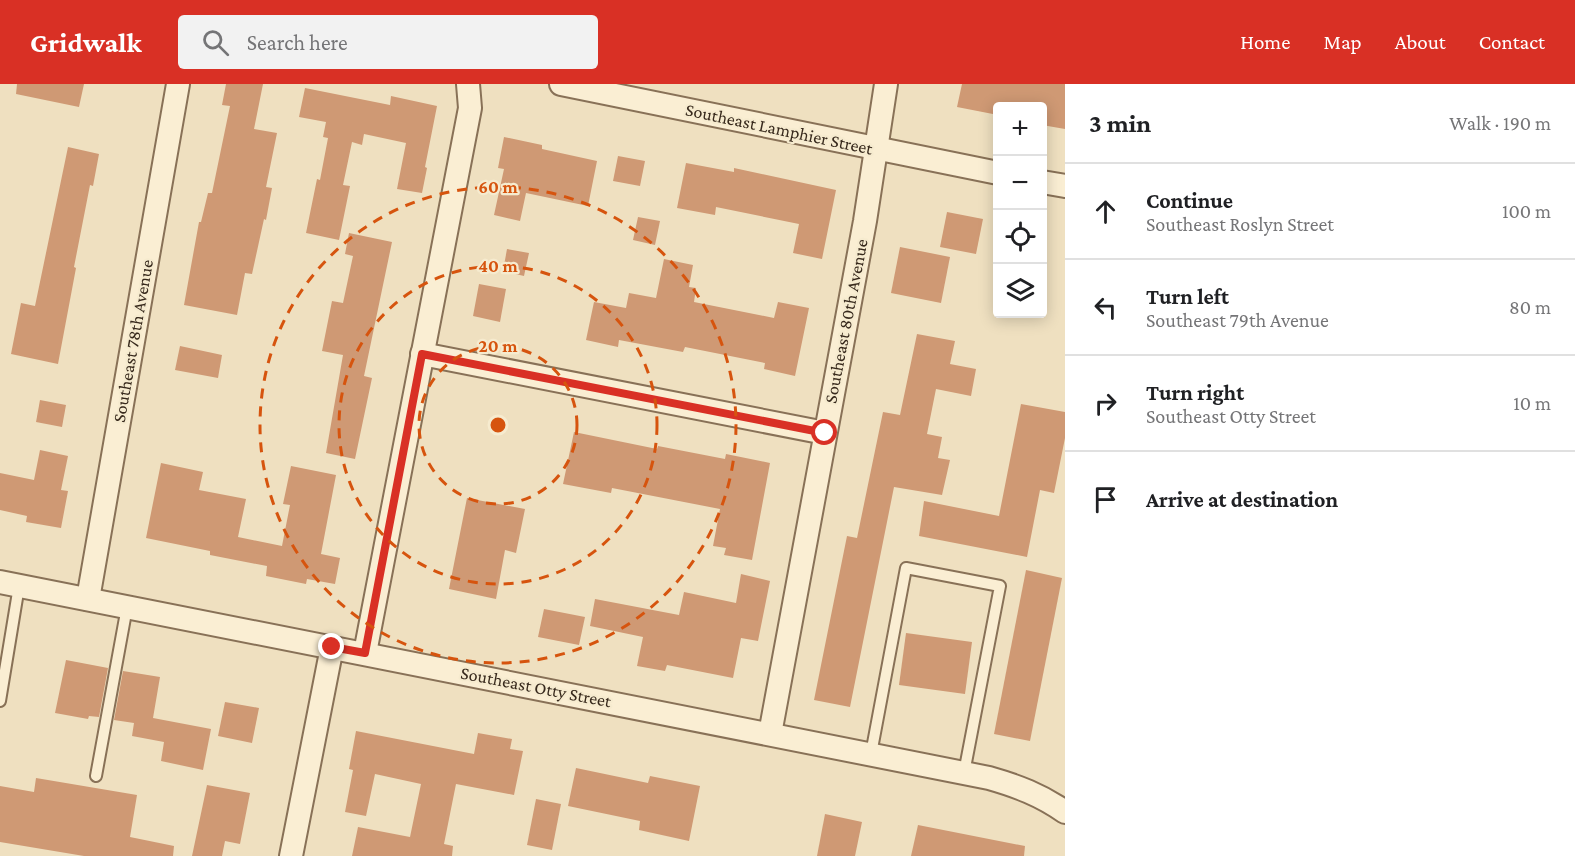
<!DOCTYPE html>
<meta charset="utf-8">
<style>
body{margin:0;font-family:"Crimson Pro",serif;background:#f2f2f2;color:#202124}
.controls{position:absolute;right:18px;top:18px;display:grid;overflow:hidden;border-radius:6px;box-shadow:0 3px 15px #0003}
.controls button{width:54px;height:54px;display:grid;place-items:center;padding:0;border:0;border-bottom:2px solid #e0e0e0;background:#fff;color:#202124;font:30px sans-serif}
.stop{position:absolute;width:18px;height:18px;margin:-14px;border:4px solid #d93025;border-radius:50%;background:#fff}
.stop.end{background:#d93025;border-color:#fff;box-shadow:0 2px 6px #0008}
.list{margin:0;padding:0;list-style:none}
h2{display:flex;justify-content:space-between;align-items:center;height:78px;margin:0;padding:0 24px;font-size:26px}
h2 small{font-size:20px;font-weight:400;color:#757577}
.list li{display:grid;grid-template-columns:39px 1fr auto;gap:18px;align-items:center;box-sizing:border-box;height:96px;padding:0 24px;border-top:2px solid #e0e0e0}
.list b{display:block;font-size:22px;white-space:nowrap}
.list p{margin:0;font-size:20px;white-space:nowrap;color:#757577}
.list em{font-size:20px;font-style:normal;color:#757577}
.icon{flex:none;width:33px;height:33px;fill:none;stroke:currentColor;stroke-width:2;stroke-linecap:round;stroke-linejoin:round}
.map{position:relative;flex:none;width:1065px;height:772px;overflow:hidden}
header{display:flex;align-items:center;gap:36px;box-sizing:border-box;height:84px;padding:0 30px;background:#d93025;color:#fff}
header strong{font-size:28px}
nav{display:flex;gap:33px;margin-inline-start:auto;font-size:21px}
.search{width:420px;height:54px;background:#f2f2f2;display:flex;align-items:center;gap:15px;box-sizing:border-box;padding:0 21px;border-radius:6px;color:#757577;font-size:22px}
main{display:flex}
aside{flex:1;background:#fff}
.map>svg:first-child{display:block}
</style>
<header>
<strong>Gridwalk</strong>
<div class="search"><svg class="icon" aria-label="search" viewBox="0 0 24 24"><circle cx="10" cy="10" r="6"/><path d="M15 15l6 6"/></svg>Search here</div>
<nav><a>Home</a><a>Map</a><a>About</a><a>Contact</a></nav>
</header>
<main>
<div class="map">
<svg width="1065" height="772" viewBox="0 0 1065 772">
<rect width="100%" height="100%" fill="#efe0c0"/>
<g fill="#cf9974">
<path d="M17,0H84L79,23L16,10Z"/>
<path d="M226,0H263L254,45L277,49L266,103L272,104L266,136L264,135L252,190L245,189L237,231L184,221L199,138H201L208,109H212L230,22L222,21Z"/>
<path d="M962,0H1065V45L1042,41V22H998V31L957,23Z"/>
<path d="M305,4L390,21L391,12L437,22L425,83L427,84L422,109L397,105L406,59L364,50L362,61L352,58L343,101L350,102L339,156L306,149L317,95L320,96L328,54L323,53L326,38L299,33Z"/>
<path d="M504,53L542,61V65L597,77L588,122L526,109L520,137L494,131L504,85L498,84Z"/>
<path d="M68,63L99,70L93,102L90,101L74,183L76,184L58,280L11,270L21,219L35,222Z"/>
<path d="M618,72L645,77L640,102L613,97Z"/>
<path d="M686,79L734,88V84L836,106L822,175L793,169L799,140L716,123L715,131L677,124Z"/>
<path d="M947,128L983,135L976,170L940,163Z"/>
<path d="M638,133L660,137L655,161L633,156Z"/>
<path d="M349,149L392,158L364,292L372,294L355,375L326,369L343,271L322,267L332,217L343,219L353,172L345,170Z"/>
<path d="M900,163L950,173L941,219L891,209Z"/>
<path d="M507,165L529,169L524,192L503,187Z"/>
<path d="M664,175L693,181L689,203L696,204L694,218L774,234L778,218L809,224L795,292L764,285L765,279L685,263L683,268L619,256L618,263L586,256L594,218L626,224L629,209L656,214Z"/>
<path d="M479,200L506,205L500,238L473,232Z"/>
<path d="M917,250L955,257L950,280L976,285L971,312L936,305L927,350L942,353L938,374L950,376L942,411L894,403L850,623L814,616L847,452L857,454L883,328L900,331Z"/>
<path d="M180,262L222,271L218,294L175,286Z"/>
<path d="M40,316L66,321L62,343L36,338Z"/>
<path d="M1021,320L1065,328V354L1054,409L1040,406L1027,473L919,452L924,417L999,432Z"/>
<path d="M574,348L657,365L658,362L725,375L726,370L770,379L752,476L724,471L726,464L713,462L720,425L612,404L611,409L563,400Z"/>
<path d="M40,366L68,372L61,406L68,407L61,444L26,438L27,432L0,426V389L34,396Z"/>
<path d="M161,379L203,388L199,406L246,415L238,453L282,462L290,421L283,420L291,382L336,391L321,470L340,474L335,500L307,495L306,500L266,492L267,482L210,471V467L146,454Z"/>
<path d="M467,414L525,425L516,469L505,466L496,515L449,505Z"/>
<path d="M1026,486L1062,494L1030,657L994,650Z"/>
<path d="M741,490L770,497L758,557L741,554L733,594L667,581L665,587L637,582L643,553L590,542L595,515L679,531L684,508L736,519Z"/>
<path d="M544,525L585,533L579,561L538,553Z"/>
<path d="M906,549L972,558L965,610L899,601Z"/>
<path d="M66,576L108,584L99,633L89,632L88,635L55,629Z"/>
<path d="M123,587L160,593L153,634L211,645L203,686L161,677L164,658L132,652L134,639L114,636Z"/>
<path d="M225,618L259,624L252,659L218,652Z"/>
<path d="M356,647L474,670L478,649L512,655L510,665L523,667L514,711L456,700L444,760L453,762L452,772H352L358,743L410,753L421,700L375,690L366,732L345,728L353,686L349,685Z"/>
<path d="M576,684L648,699L650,692L700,702L689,757L639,746L640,737L568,722Z"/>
<path d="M36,694L137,711L130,753L174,762L173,772H84L0,758V702L34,708Z"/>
<path d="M207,701L250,709L240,760L225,757L222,772H192Z"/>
<path d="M536,715L561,720L552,766L527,761Z"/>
<path d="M825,730L862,738L855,772H817Z"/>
<path d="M918,741L1025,762L1024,772H911Z"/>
</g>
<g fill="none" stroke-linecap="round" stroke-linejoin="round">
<g stroke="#887157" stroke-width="14">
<g id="service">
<path d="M0,617L19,502"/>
<path d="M871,670L906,484L1000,502L964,689"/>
<path d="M96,692L127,523"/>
</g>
</g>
<g stroke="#887157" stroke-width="26">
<g id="minor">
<path d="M561,0L998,89"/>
<path d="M1042,98L1065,102"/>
<path d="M422,270L825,349"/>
<path d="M0,498L989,694C1017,702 1041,711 1065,728"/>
<path d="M88,515L178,0"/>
<path d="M365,569L470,24L468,0"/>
<path d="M770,650L865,137L886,0"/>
<path d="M291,772L332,563"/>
</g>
</g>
<use href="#service" stroke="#faeed3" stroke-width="10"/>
<use href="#minor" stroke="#faeed3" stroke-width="22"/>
</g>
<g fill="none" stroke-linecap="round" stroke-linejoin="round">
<path stroke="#d93025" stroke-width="8" d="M332,563L365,569L422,270L825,349"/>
</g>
<g fill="none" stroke="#d6540e" stroke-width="3" stroke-dasharray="10 8">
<circle cx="498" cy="341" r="79"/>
<circle cx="498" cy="341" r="159"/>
<circle cx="498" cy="341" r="238"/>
</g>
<g text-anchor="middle" stroke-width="4.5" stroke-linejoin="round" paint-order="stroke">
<g font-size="18" fill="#37291c" stroke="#f6ebcf">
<text transform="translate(779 45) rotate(12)" y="6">Southeast Lamphier Street</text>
<text transform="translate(846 237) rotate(-79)" y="6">Southeast 80th Avenue</text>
<text transform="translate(133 257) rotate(-80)" y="6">Southeast 78th Avenue</text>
<text transform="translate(536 603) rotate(11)" y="6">Southeast Otty Street</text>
</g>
</g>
<circle cx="498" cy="341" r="9" fill="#d6540e" stroke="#f6ebcf" stroke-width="3"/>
<g font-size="18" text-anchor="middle" font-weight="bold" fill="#d6540e" stroke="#f6ebcf" stroke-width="4.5" stroke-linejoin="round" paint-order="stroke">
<text x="498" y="109">60 m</text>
<text x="498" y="188">40 m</text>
<text x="498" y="268">20 m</text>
</g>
</svg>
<div class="controls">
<button>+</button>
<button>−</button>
<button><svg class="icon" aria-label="locate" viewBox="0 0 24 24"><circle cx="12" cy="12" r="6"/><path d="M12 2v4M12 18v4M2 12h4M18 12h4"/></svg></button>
<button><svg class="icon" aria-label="layers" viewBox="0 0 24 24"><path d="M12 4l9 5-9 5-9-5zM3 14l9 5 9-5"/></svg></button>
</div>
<div class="stop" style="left:825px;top:349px"></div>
<div class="stop end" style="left:332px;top:563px"></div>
</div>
<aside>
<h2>3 min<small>Walk · 190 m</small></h2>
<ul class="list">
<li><svg class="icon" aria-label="ahead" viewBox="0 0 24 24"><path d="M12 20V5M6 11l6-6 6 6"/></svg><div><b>Continue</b><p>Southeast Roslyn Street</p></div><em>100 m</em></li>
<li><svg class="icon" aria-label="left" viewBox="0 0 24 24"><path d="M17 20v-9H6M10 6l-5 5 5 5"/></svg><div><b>Turn left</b><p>Southeast 79th Avenue</p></div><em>80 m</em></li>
<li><svg class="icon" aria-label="right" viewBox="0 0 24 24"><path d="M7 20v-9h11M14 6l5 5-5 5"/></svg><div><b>Turn right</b><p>Southeast Otty Street</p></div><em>10 m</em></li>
<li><svg class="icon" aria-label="arrive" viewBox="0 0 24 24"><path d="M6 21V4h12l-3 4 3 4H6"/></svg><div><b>Arrive at destination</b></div></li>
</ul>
</aside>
</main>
